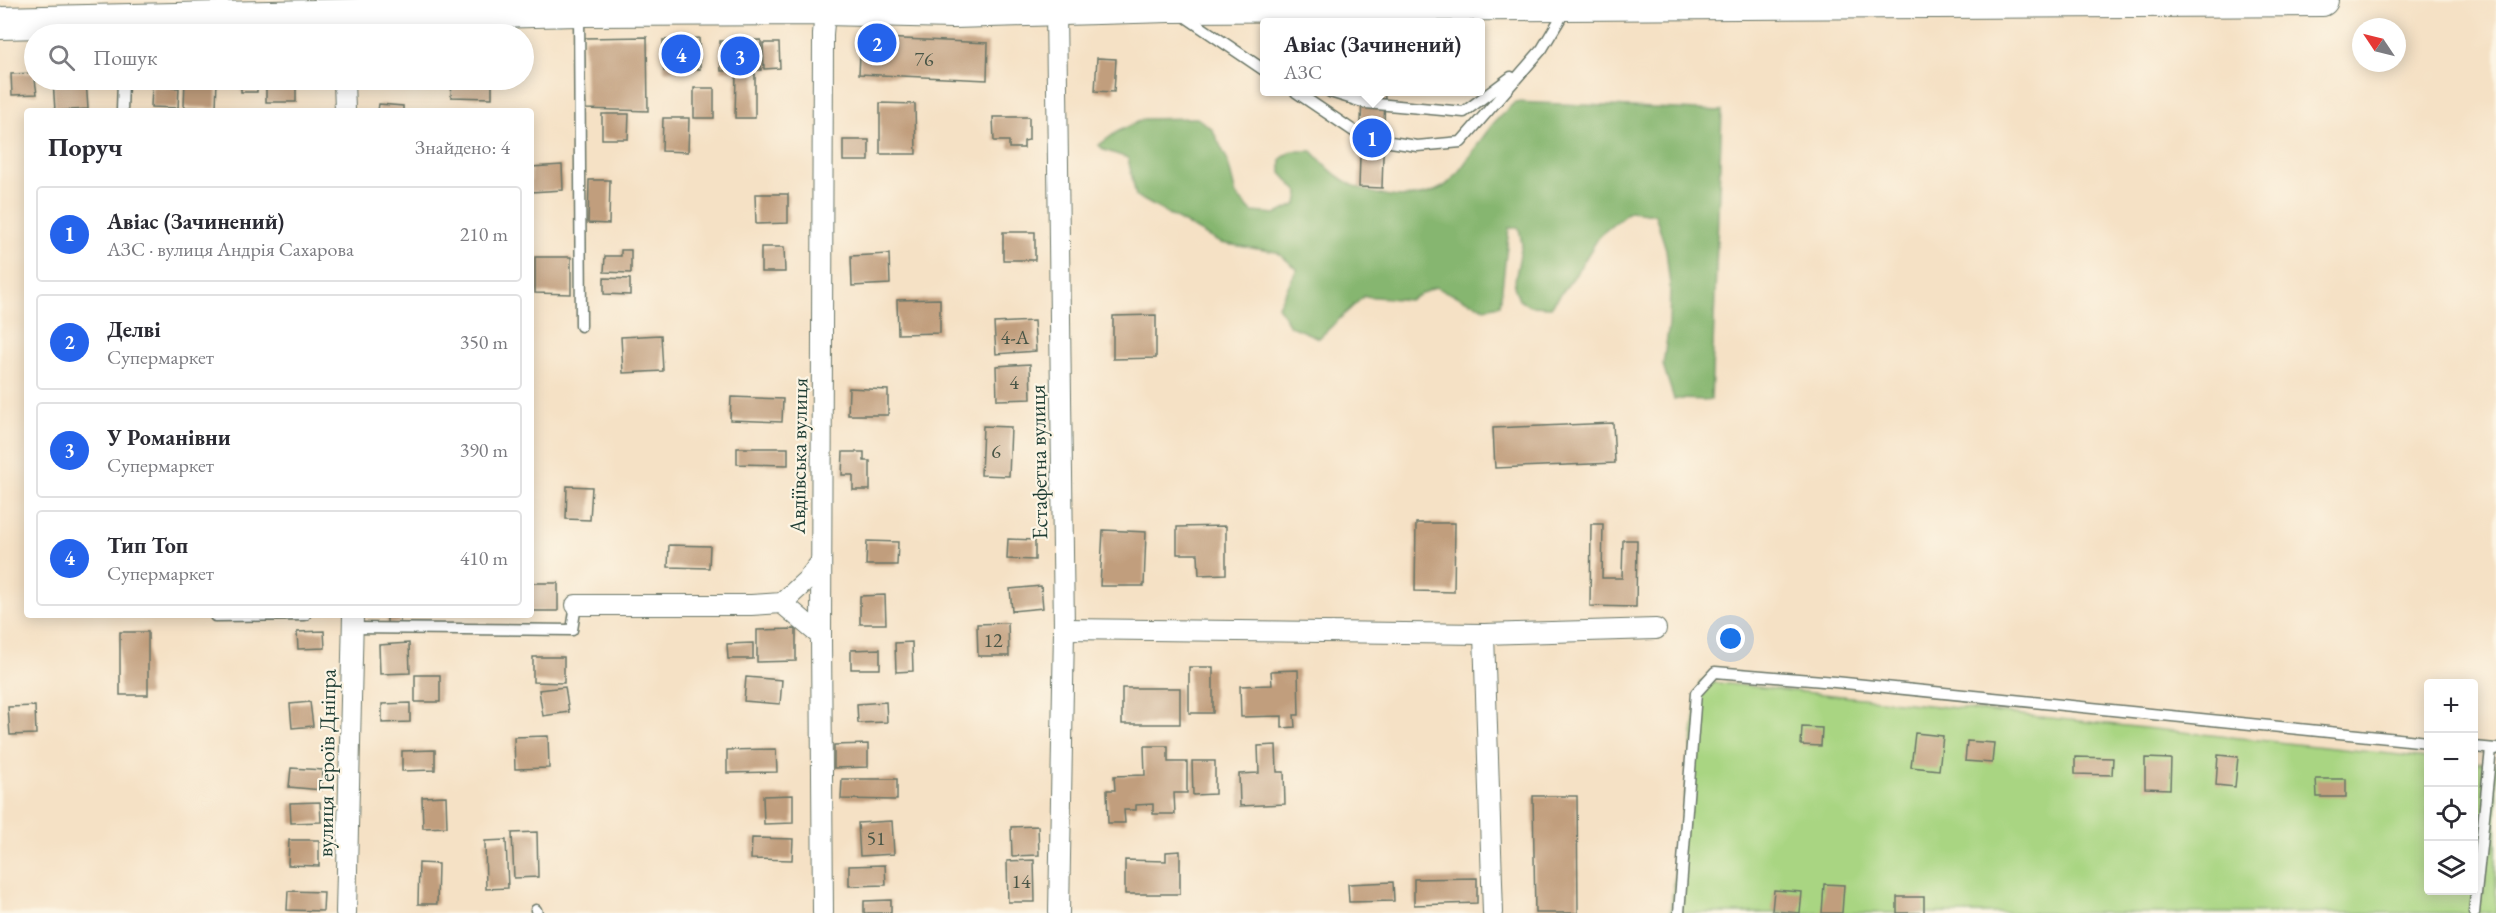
<!DOCTYPE html>
<html lang="uk">
<meta charset="utf-8">
<style>
body{margin:0;font-family:"EB Garamond",serif;background:#f2f2f3;color:#2b2b33}
.controls{position:absolute;right:18px;bottom:18px;display:grid;overflow:hidden;border-radius:6px;box-shadow:0 3px 15px #0003}
.controls button{width:54px;height:54px;display:grid;place-items:center;padding:0;border:0;border-bottom:2px solid #e1e1e2;background:#fff;color:#2b2b33;font:30px sans-serif}
.compass{position:absolute;left:2352px;top:18px;width:54px;height:54px;border-radius:50%;background:#fff;box-shadow:0 3px 15px #0003;rotate:305deg}
.you{position:absolute;left:1731px;top:639px;width:21px;height:21px;margin:-15px;border:4px solid #fff;border-radius:50%;background:#1a73e8;box-shadow:0 0 0 9px #1a73e833}
.badge{display:grid;place-items:center;width:39px;height:39px;border-radius:50%;background:#2563eb;color:#fff;font-size:20px;font-weight:700}
.pin{position:absolute;translate:-50% -50%;border:3px solid #fff;box-shadow:0 2px 6px #0006}
.popup{position:absolute;left:1260px;top:18px;width:225px;height:78px;box-sizing:border-box;display:grid;place-content:center;border-radius:6px;background:#fff;filter:drop-shadow(0 2px 4px #0005);font-size:20px;white-space:nowrap;color:#7c7c81}
.popup b{font-size:22px;color:#2b2b33}
.popup::after{content:'';position:absolute;left:50%;top:100%;margin-left:-12px;border:12px solid transparent;border-top-color:#fff}
.list{margin:0;padding:0;list-style:none}
h2{display:flex;justify-content:space-between;align-items:center;height:78px;margin:0;padding:0 24px;font-size:26px}
h2 small{font-size:20px;font-weight:400;color:#7c7c81}
.list li{display:grid;grid-template-columns:39px 1fr auto;gap:18px;align-items:center;box-sizing:border-box;height:96px;margin:0 12px 12px;padding:0 12px;border:2px solid #e1e1e2;border-radius:6px}
.list b{display:block;font-size:22px;white-space:nowrap}
.list p{margin:0;font-size:20px;white-space:nowrap;color:#7c7c81}
.list em{font-size:20px;font-style:normal;color:#7c7c81}
.icon{flex:none;width:33px;height:33px;fill:none;stroke:currentColor;stroke-width:2;stroke-linecap:round;stroke-linejoin:round}
.map{position:relative;flex:none;width:2496px;height:913px;overflow:hidden}
.search{position:absolute;background:#fff;box-shadow:0 3px 15px #0003;left:24px;top:24px;width:510px;height:66px;display:flex;align-items:center;gap:15px;box-sizing:border-box;padding:0 21px;border-radius:33px;color:#7c7c81;font-size:22px}
.panel{position:absolute;background:#fff;box-shadow:0 3px 15px #0003;left:24px;top:108px;width:510px;height:510px;border-radius:6px}
.map>svg:first-child{display:block}
</style>
<div class="map">
<svg width="2496" height="913" viewBox="0 0 2496 913">
<rect width="100%" height="100%" fill="#fcf5e5"/>
<filter id="ink" filterUnits="userSpaceOnUse"><feTurbulence type="fractalNoise" baseFrequency=".0167" numOctaves="2"/><feDisplacementMap in="SourceGraphic" scale="12" xChannelSelector="R" yChannelSelector="G"/><feConvolveMatrix kernelMatrix="1 2 1 2 8 2 1 2 1" color-interpolation-filters="sRGB"/></filter>
<filter id="wash" filterUnits="userSpaceOnUse"><feTurbulence type="fractalNoise" baseFrequency=".008" numOctaves="4" result="noise"/><feDisplacementMap in="SourceGraphic" scale="24" xChannelSelector="R" yChannelSelector="G"/><feGaussianBlur stdDeviation="1.35" result="paint"/><feColorMatrix in="noise" values="0 0 0 0 0 0 0 0 0 0 0 0 0 0 0 0 0 1.4 0 .05"/><feComposite in="paint" operator="in"/></filter>
<g filter="url(#wash)">
<rect width="100%" height="100%" fill="#f5e1c5"/>
<path fill="#a9d582" stroke="#64895b" stroke-width="1.5" d="M1700,681L2428,758V890H2474V763L2496,765V913H1670Z"/>
<path fill="#86b670" stroke="#527a52" stroke-width="1.5" d="M1515,102L1722,111L1711,400L1674,399L1663,365L1669,324L1670,286L1666,249L1655,214L1630,211L1600,235L1576,274L1551,307L1530,306L1519,300L1514,286L1522,244L1519,228H1509L1500,305L1485,308L1435,287L1409,300L1364,296L1319,338L1290,326L1278,306L1297,269L1277,252L1220,243L1136,196L1128,158L1104,150L1099,145L1117,132L1144,119L1197,118L1212,129L1227,159L1236,195L1252,212L1277,214L1297,204L1299,193L1281,173V159L1292,151H1312C1321,161 1330,172 1342,179C1369,197 1414,204 1443,187C1458,178 1478,142 1489,129C1496,119 1506,111 1515,102Z"/>
<g id="blocks">
<g fill="#c19e7d">
<path d="M647,37L648,111L586,109L584,38Z"/>
<path d="M861,37L988,43L987,80L859,74Z"/>
<path d="M699,38L700,69L664,71L663,40Z"/>
<path d="M761,40V70L721,71L720,41Z"/>
<path d="M763,43H779L780,68L764,69Z"/>
<path d="M1097,58L1116,59L1114,92L1095,91Z"/>
<path d="M34,73L37,94L12,95L11,74Z"/>
<path d="M736,74H755V118H735Z"/>
<path d="M53,80H86L88,109L55,111Z"/>
<path d="M185,80H217L216,108L184,107Z"/>
<rect x="241" y="80" width="16" height="12"/>
<rect x="266" y="80" width="30" height="22"/>
<path d="M452,80H492V98L451,97Z"/>
<path d="M152,86L179,88L178,108L151,107Z"/>
<rect x="694" y="88" width="20" height="30"/>
<path d="M1362,92H1385L1382,188L1359,187Z"/>
<path d="M880,103L915,104L916,154H880Z"/>
<path d="M379,104L403,106V111H378Z"/>
<path d="M602,114H629L628,139H602Z"/>
<path d="M993,117H1029V140L1024,141V148H1009V141H994Z"/>
<path d="M663,118H689L688,152L662,151Z"/>
<rect x="843" y="140" width="26" height="21"/>
<path d="M562,165L563,190L531,192V167Z"/>
<path d="M589,180H610L609,224L588,223Z"/>
<path d="M755,194H788V223L756,224Z"/>
<rect x="1003" y="232" width="32" height="28"/>
<path d="M761,247H784L785,272H761Z"/>
<path d="M621,250H631V273L604,272L605,256H621Z"/>
<path d="M889,254L890,284L852,286L851,256Z"/>
<path d="M535,257H571V294L535,293Z"/>
<path d="M604,278L630,279V295L604,294Z"/>
<path d="M940,299V333L898,334L897,300Z"/>
<path d="M1156,315V358L1113,359V316Z"/>
<path d="M1034,321L1036,351L996,354L994,323Z"/>
<path d="M661,335L663,371L623,373L621,337Z"/>
<path d="M1030,364L1031,399L997,400L996,366Z"/>
<path d="M849,388L888,390V415H848Z"/>
<path d="M731,397L783,399L782,422L730,420Z"/>
<path d="M1613,423L1615,463L1495,468L1493,428Z"/>
<path d="M983,426L1011,427L1009,476L981,475Z"/>
<path d="M737,448H788V465L737,464Z"/>
<path d="M843,452H864V461H870V490H853V475H842Z"/>
<path d="M567,486L592,487L590,520L566,519Z"/>
<path d="M1416,523H1455L1454,592L1415,591Z"/>
<path d="M1591,524H1603L1602,578H1622L1623,540H1637L1636,607L1590,606Z"/>
<path d="M1226,526V574L1199,575L1198,554H1177V527Z"/>
<path d="M1103,530L1146,532L1144,586H1100Z"/>
<path d="M1008,539L1035,540V560L1007,559Z"/>
<path d="M867,541L898,542L897,565H866Z"/>
<path d="M669,545L710,546L709,568L668,567Z"/>
<rect x="531" y="583" width="27" height="28"/>
<path d="M1041,586L1043,608L1012,611L1010,589Z"/>
<path d="M885,595L886,624H860V596Z"/>
<rect x="387" y="615" width="13" height="9"/>
<path d="M1008,623L1009,656H978L977,624Z"/>
<path d="M796,629V661L757,662V630Z"/>
<path d="M324,631L325,648L298,649L297,632Z"/>
<rect x="120" y="632" width="28" height="63"/>
<path d="M912,642L913,671L896,672L895,643Z"/>
<path d="M409,643L410,673L380,674L379,645Z"/>
<path d="M753,643V659H728L727,644Z"/>
<path d="M880,649V669H851V650Z"/>
<path d="M533,657H564V683L533,682Z"/>
<rect x="1189" y="667" width="24" height="46"/>
<path d="M1298,670L1299,715H1294L1295,727L1282,728V716L1241,717L1240,686L1272,685L1271,671Z"/>
<rect x="415" y="675" width="25" height="27"/>
<path d="M746,677L782,680L780,704L744,701Z"/>
<path d="M565,687L569,712L543,716L539,690Z"/>
<rect x="1122" y="688" width="58" height="36"/>
<path d="M310,702L313,726L292,728L290,704Z"/>
<path d="M886,702L887,722L858,723L857,704Z"/>
<path d="M410,703V722L382,723V704Z"/>
<path d="M35,706L36,734L10,735L8,707Z"/>
<path d="M1802,727L1822,728L1821,746L1801,745Z"/>
<path d="M1915,733L1943,736L1939,770L1911,767Z"/>
<path d="M548,736L549,768L515,769L514,737Z"/>
<path d="M1967,741L1994,743L1992,763L1965,761Z"/>
<path d="M868,744V767L834,768V745Z"/>
<path d="M1276,745L1277,772H1284L1285,804L1240,806L1239,774L1259,773L1258,746Z"/>
<path d="M1144,746H1168V762H1187V793H1174L1175,814H1153V804L1136,805V810H1124L1125,823H1108L1107,790H1115L1114,776L1145,775Z"/>
<path d="M776,749L777,772L727,773V750Z"/>
<path d="M435,750V770L402,771V751Z"/>
<path d="M2218,755L2238,757L2235,787L2216,785Z"/>
<path d="M2075,757L2113,758L2112,775L2075,774Z"/>
<path d="M2145,758L2171,759L2170,789L2145,788Z"/>
<path d="M1192,761H1215V794L1193,795Z"/>
<path d="M291,768L323,770L322,790L289,787Z"/>
<path d="M842,779H897V800L841,799Z"/>
<path d="M2316,779H2346V797H2317Z"/>
<path d="M793,795V823L764,824L763,796Z"/>
<path d="M446,796L447,827L423,828L422,797Z"/>
<path d="M1533,796H1577L1578,913H1535Z"/>
<path d="M320,802L321,822L291,823L290,803Z"/>
<path d="M892,821L894,854L860,856L858,823Z"/>
<path d="M1038,826L1039,855L1012,856L1011,827Z"/>
<path d="M537,832L538,877L514,878L512,833Z"/>
<path d="M752,838L793,839L792,860L751,859Z"/>
<path d="M289,840H319V866L288,865Z"/>
<path d="M506,840L508,888L486,889L485,841Z"/>
<path d="M1180,851V894H1125V860L1166,861V852Z"/>
<path d="M1034,860L1035,902H1008L1007,861Z"/>
<path d="M419,863L438,864L437,904H418Z"/>
<path d="M885,865L886,885L849,886V866Z"/>
<path d="M1477,878V903L1414,905V879Z"/>
<path d="M1393,882L1394,901L1349,902L1348,884Z"/>
<path d="M1824,884L1844,885L1842,913H1822Z"/>
<path d="M1774,890L1802,892L1800,913L1772,911Z"/>
<path d="M288,891L324,892L323,911L287,910Z"/>
<rect x="1897" y="897" width="27" height="16"/>
<path d="M891,900V913H864V901Z"/>
</g>
</g>
</g>
<g filter="url(#ink)">
<use href="#blocks" fill-opacity="0" stroke="#6a7667" stroke-width="1.5"/>
<g fill="none" stroke-linecap="round" stroke-linejoin="round">
<g stroke="#6a7667" stroke-width="13">
<g id="service">
<path d="M579,11L581,326"/>
<path d="M1183,15L1264,70"/>
<path d="M1296,92L1364,138L1417,146L1461,142L1542,49L1566,9"/>
<path d="M1330,92L1366,103L1464,112L1511,77"/>
<path d="M122,111L123,80"/>
<path d="M215,616L305,615"/>
<path d="M353,628L572,630L576,605"/>
<path d="M2474,747L2496,749"/>
<path d="M536,910L537,913"/>
<path d="M1679,913L1696,693L1715,672L1835,682L2428,742"/>
<path d="M2474,913L2491,749"/>
</g>
</g>
<g stroke="#6a7667" stroke-width="22">
<g id="minor">
<path d="M1056,10L1064,629L1059,913"/>
<path d="M344,80L345,111"/>
<path d="M782,603L821,636"/>
<path d="M576,605H751L782,603L808,579L821,562"/>
<path d="M1064,629L1484,634L1656,629"/>
<path d="M1484,634L1493,913"/>
<path d="M346,913L353,615"/>
<path d="M823,913L821,636L823,34L826,0"/>
</g>
</g>
<g stroke="#6a7667" stroke-width="34">
<path id="primary" d="M0,23L579,10L825,9L953,12L1170,6L2322,0"/>
</g>
<use href="#service" stroke="#fff" stroke-width="10"/>
<use href="#minor" stroke="#fff" stroke-width="20"/>
<use href="#primary" stroke="#fff" stroke-width="32"/>
</g>
</g>
<g text-anchor="middle" stroke-width="4.5" stroke-linejoin="round" paint-order="stroke">
<g font-size="20" fill="#485546">
<text x="924" y="66">76</text>
<text x="1015" y="344">4-А</text>
<text x="1014" y="389">4</text>
<text x="996" y="458">6</text>
<text x="993" y="647">12</text>
<text x="876" y="845">51</text>
<text x="1021" y="888">14</text>
</g>
<g font-size="22" fill="#1f3d34" stroke="#fcf5e5">
<text transform="translate(798 456) rotate(-89)" y="8">Авдіївська вулиця</text>
<text transform="translate(1038 462) rotate(-91)" y="8">Естафетна вулиця</text>
<text transform="translate(326 763) rotate(-89)" y="8">вулиця Героїв Дніпра</text>
</g>
</g>
</svg>
<div class="controls">
<button>+</button>
<button>−</button>
<button><svg class="icon" aria-label="locate" viewBox="0 0 24 24"><circle cx="12" cy="12" r="6"/><path d="M12 2v4M12 18v4M2 12h4M18 12h4"/></svg></button>
<button><svg class="icon" aria-label="layers" viewBox="0 0 24 24"><path d="M12 4l9 5-9 5-9-5zM3 14l9 5 9-5"/></svg></button>
</div>
<svg class="compass" viewBox="-18 -18 36 36"><path d="M0-13l5 13h-10z" fill="#e53935"/><path d="M0 13l5-13h-10z" fill="#7c7c81"/></svg>
<div class="you"></div>
<div class="pin badge" style="left:1372px;top:138px">1</div>
<div class="popup"><b>Авіас (Зачинений)</b>АЗС</div>
<div class="pin badge" style="left:877px;top:43px">2</div>
<div class="pin badge" style="left:740px;top:56px">3</div>
<div class="pin badge" style="left:681px;top:54px">4</div>
<div class="search"><svg class="icon" aria-label="search" viewBox="0 0 24 24"><circle cx="10" cy="10" r="6"/><path d="M15 15l6 6"/></svg>Пошук</div>
<section class="panel">
<h2>Поруч<small>Знайдено: 4</small></h2>
<ul class="list">
<li><span class="badge">1</span><div><b>Авіас (Зачинений)</b><p>АЗС · вулиця Андрія Сахарова</p></div><em>210 m</em></li>
<li><span class="badge">2</span><div><b>Делві</b><p>Супермаркет</p></div><em>350 m</em></li>
<li><span class="badge">3</span><div><b>У Романівни</b><p>Супермаркет</p></div><em>390 m</em></li>
<li><span class="badge">4</span><div><b>Тип Топ</b><p>Супермаркет</p></div><em>410 m</em></li>
</ul>
</section>
</div>
